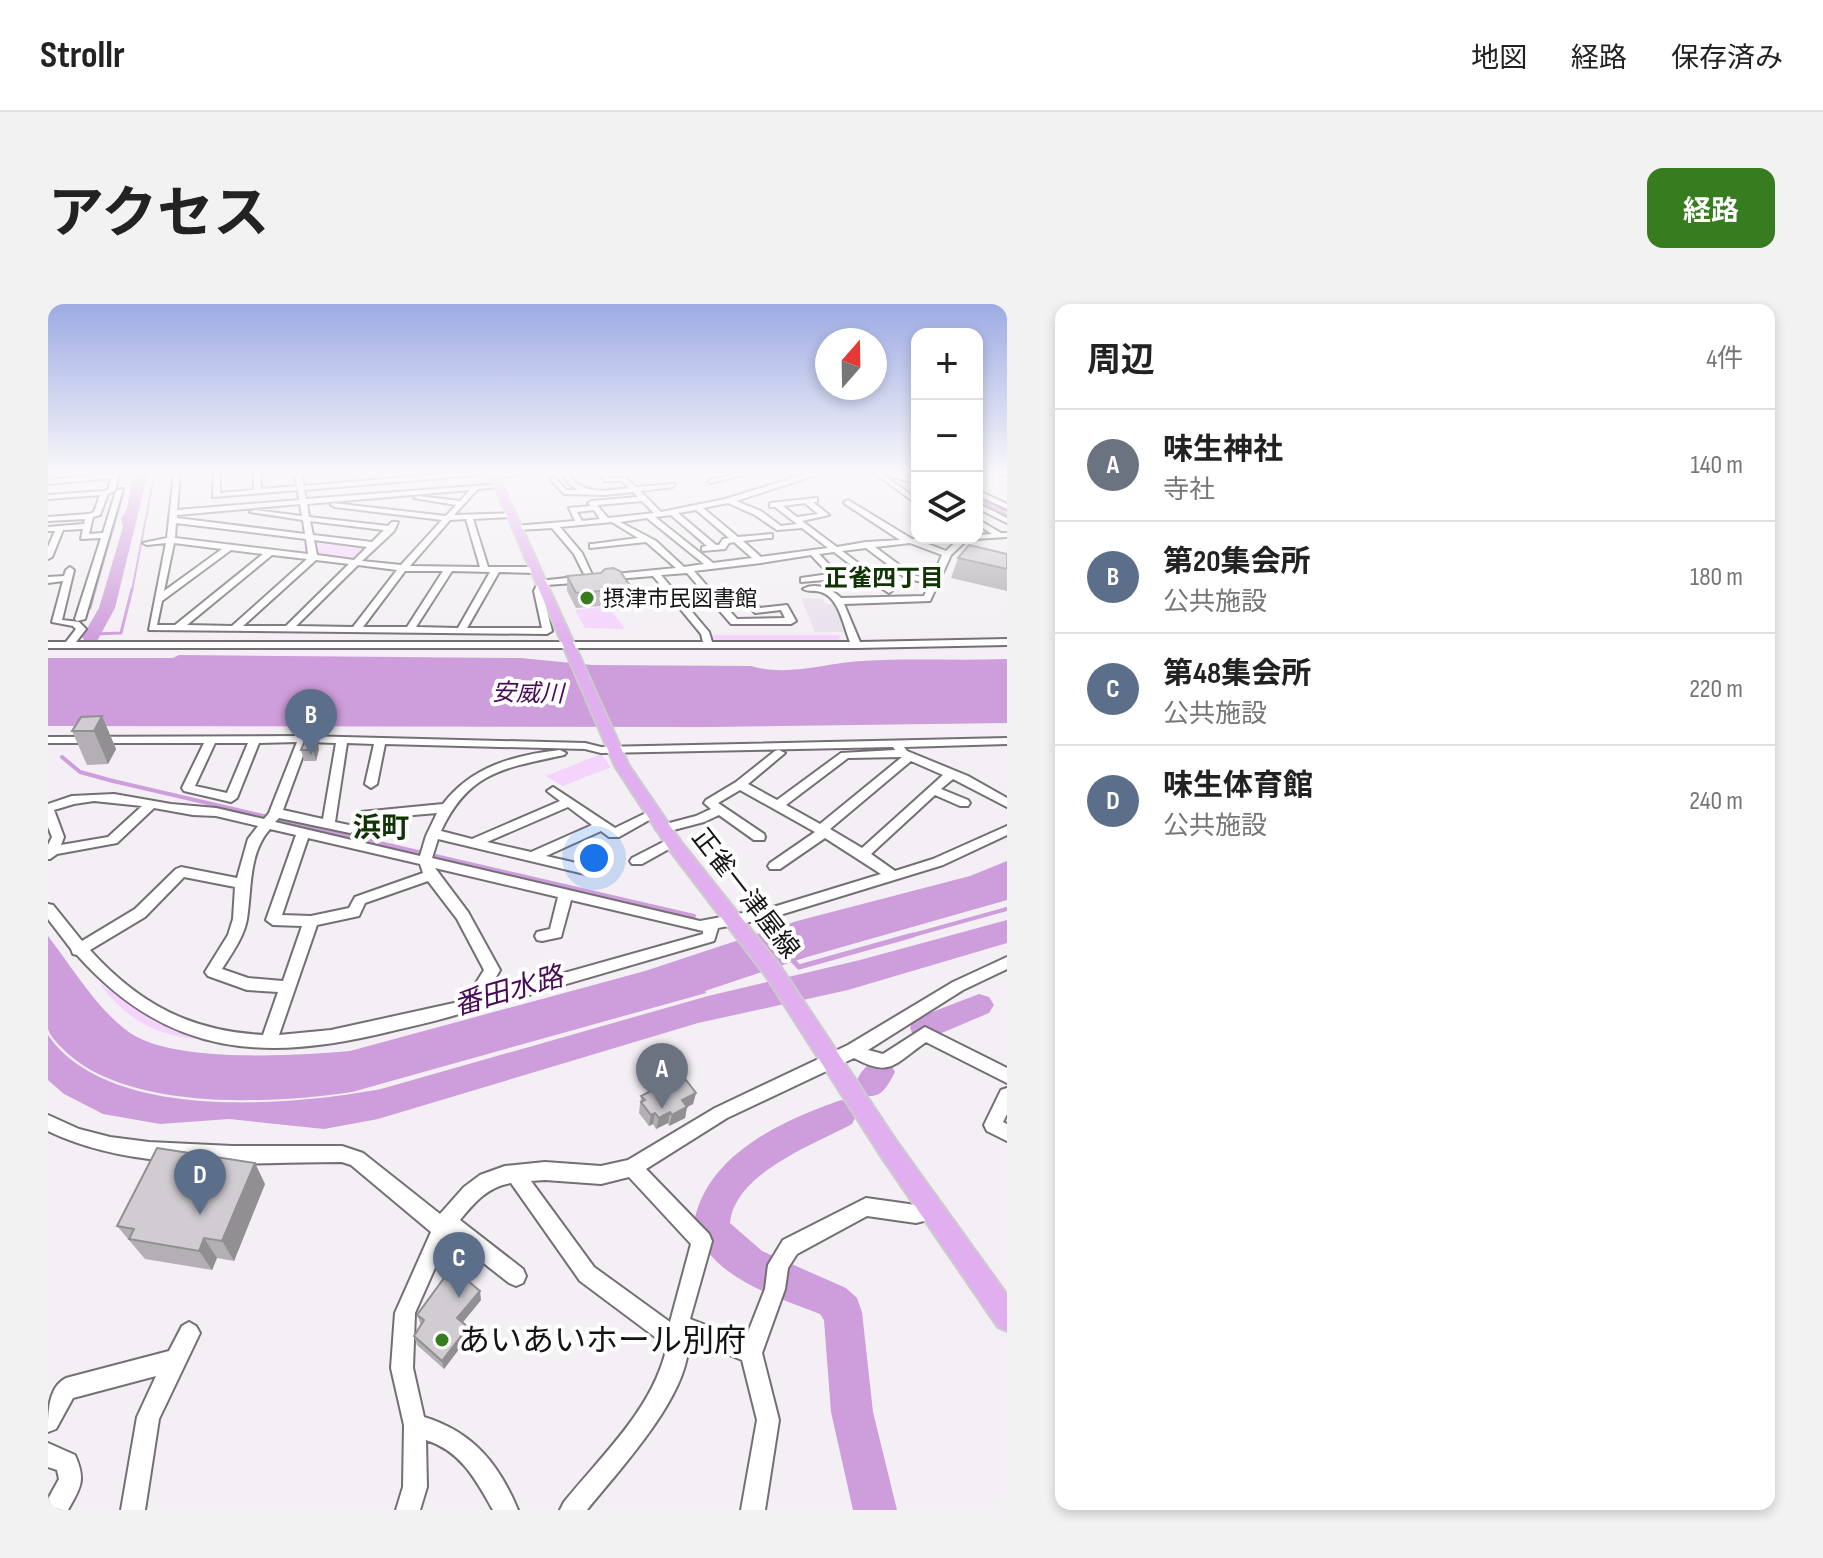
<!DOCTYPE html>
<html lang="ja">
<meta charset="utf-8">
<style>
body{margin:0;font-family:"Sofia Sans Condensed","Noto Sans JP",sans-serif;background:#f2f2f2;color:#222}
.controls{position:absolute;right:24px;top:24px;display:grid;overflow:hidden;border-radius:16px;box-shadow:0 4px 12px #0003}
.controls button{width:72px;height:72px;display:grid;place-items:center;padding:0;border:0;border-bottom:2px solid #e0e0e0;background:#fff;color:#222;font:40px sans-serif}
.compass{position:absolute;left:767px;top:24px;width:72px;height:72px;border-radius:50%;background:#fff;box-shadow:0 4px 12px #0003;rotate:20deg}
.you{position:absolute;left:546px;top:554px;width:28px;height:28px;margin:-20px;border:6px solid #fff;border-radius:50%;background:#1a73e8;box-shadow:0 0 0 12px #1a73e833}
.badge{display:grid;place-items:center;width:52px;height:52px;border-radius:50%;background:#377c1f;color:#fff;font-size:26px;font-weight:700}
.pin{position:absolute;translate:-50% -66px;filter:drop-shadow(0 2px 4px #0008)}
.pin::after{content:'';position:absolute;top:42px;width:28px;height:24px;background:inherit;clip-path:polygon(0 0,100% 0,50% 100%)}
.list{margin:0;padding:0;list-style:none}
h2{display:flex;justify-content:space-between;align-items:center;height:104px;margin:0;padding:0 32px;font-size:34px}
h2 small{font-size:26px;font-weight:400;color:#767676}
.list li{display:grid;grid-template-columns:52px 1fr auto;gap:24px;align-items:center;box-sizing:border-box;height:112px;padding:0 32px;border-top:2px solid #e0e0e0}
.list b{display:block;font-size:30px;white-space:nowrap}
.list p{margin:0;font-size:26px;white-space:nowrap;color:#767676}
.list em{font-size:26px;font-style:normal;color:#767676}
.icon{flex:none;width:44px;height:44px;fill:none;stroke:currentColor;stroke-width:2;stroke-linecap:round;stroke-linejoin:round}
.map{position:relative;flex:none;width:959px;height:1206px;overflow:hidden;border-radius:16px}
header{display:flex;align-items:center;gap:48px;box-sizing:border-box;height:112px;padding:0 40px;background:#fff;border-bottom:2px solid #e0e0e0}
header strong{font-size:38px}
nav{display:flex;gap:44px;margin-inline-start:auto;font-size:28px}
.intro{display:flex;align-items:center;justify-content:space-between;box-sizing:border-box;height:192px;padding:0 48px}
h1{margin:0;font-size:56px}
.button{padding:20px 36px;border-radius:16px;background:#377c1f;color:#fff;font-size:28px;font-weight:700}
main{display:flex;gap:48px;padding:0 48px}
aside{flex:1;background:#fff;border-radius:16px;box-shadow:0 4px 12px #0003}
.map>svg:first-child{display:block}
</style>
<header>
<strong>Strollr</strong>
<nav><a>地図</a><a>経路</a><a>保存済み</a></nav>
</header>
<div class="intro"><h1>アクセス</h1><a class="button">経路</a></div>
<main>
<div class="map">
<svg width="959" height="1206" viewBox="0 0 959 1206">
<rect width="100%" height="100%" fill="#f3eff4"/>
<path fill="#e9e0eb" d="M753,294L775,295L777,300H785L798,328H767Z"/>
<g fill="#f4d3fd">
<path d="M267,236L269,235L322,242L305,256L269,251Z"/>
<path d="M560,302L577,325L537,324L527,306Z"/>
<path d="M663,331H793L791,336H670L663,335Z"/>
<path d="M553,450L563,463L515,482L498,472Z"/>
<path d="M52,680L126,724L174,737C120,735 86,725 52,680Z"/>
</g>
<g fill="#ce9ddb">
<path d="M131,351L473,354L544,361L703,362C739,373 777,359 814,357C862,354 911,357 959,355V419L661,423L0,422V354H125Z"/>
<path d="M959,557V596L759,653L657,687L658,689L304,788C222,800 83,807 19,749C13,743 2,733 0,725C0,711 0,651 0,632C24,663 55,715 89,733C136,758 249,752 302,747L597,667L749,617L922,572Z"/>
<path d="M959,616V639L800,686L650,719L330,815L276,825L181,815L112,820L55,810L16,790L0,776V731C60,818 241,802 333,785L660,692L812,656Z"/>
</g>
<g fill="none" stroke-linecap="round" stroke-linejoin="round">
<g stroke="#ce9ddb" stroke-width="2">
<path d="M47,287L76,187"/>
<path d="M84,287L106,172"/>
</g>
<g stroke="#ce9ddb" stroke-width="3">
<path d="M42,304L47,285"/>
<path d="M45,330L73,329L84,285"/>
</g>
<g stroke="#ce9ddb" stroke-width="4">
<path d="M14,453L32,468L65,477L646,612"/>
<path d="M858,633L959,605"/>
</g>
<path stroke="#ce9ddb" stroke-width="5" d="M742,653L751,663L865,631"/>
<g fill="#ce9ddb" fill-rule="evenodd">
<path d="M88,169H100L67,304L49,337H37L34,333L51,304L75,223L73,214C84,204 79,182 88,169Z"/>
<path d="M845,169L869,170V178L847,172Z"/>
<path d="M929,191L959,205V214L929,200Z"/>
<path d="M931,690L941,693L946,701L941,709L877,736L866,733L862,724L866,715Z"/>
<path d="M831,755L842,759L847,768C838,785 832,797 812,790L807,780C813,767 818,760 831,755Z"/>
<path d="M793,796L804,800L809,810L804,820C765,841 687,869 682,919L714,947L798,984L809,994L814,1008L825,1108L849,1206H805L783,1108L776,1016L772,1010C724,991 667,975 645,924C655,852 731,818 793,796Z"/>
</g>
<path stroke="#d2ced3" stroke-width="10" stroke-dasharray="10 5" stroke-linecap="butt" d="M0,175L72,169"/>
<g stroke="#736f74" stroke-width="4">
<g id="minor">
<path d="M71,169L67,187L60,190L52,211L45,213L41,230L55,229L68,187L75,185L37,315L29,317L27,315L53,234L33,235L35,225L15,226L4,253L0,255V243L7,227H0V223L36,220L37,215L0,217V213L41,210L46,208L52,191L0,195V191L56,187L60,186L63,174L0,180V176Z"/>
<path d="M126,169H132L129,206L251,196L250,186L165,193L166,169H172V189L206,186V169H212L213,185L249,182L247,169H253L256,182L407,169H432L429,171L256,186L258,195L453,180L451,183L430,185L406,211L467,209V213H464L425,215L440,263H487L491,266L487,269L451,268L419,324H494L486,287L491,277L537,272L526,250L504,224L470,226H467V222L527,217L521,204L543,202L540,199L544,197L590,193L585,188L556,191L516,190L503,176V174H507L518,186H530L520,179L514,169H520C534,192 558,187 581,184L574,177H557L550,169H557L561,174H578L588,183L627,180L625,183L592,187L613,208L677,195L758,170L774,169L688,197L713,207L733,222L749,220L727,203H722V199L769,194V198H765L781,211L754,217L789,243L818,238L852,236L797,200L796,198L800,196L864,235L906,234L902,236L875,238L898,247L912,234H921L903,251L882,297L796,300L812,338L959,335V341L808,344H0V338H18L28,325L25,322L4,318L15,277L0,279V273L16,272L18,266L22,263L26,266L14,316L31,318L38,325L28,338H655L653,330L605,272L554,276V272L557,271L628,264L598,238L542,244V240H545L590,234L564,218L512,223L534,249L546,275L542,278L497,281L494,287L504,327L499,330L101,326L118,239L99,241L95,239L119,234ZM422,186L412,197L370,192L366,194L408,201L398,212L284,199L283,201L287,203L394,216L353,261L314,257L346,227L350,218H344L340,222L261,213L259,200ZM594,197L606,209L560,214L549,201ZM680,199L707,211L729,226L754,224L780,244L713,253L695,237L721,234H724V230L690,233L655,204ZM757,199L770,210L749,213L735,202ZM252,200L254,212L206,206L202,208L255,216L257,230L129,214V211ZM546,206L552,215L534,217L529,208ZM648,206L681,234L675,235L671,241H668L630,209ZM623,211L659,242L654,243V247L677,245L681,239L686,238L704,254L665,259L607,213ZM599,214L656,260L636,263L608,237L572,218ZM418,215L432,263L362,262L402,216ZM262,217L336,226L324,238L265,231ZM128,219L258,235L260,250L127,234ZM266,236L319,243L306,256L269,251ZM126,239L174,245L116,287ZM862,239L894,251L876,292L793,294C783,284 767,278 755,285C761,288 766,286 773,288C791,293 796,323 802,338H664L661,328L613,271L639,269L683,320H743L748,317L739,301L712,304L699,289L667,291L646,267L713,259L763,251L781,270L753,274V278L787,275L799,283L826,279L841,289L845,286L844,284L794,247L818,244L859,275L881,279V275L865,271L827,243ZM183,246L215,250L127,321H109L114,297ZM786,248L820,274L801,277L791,271L771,250ZM224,251L259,255L184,322L139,321ZM268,256L301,260L238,322H195ZM310,261L349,266L305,323L248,322ZM357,267H395L359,323H315ZM404,267L442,268L410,324L368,323ZM694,294L707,309L733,306L737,314L689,315L672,296Z"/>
<path d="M460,169H484L447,174L444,172Z"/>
<path d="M691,169H702L663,179L660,177Z"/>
<path d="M826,169H844L869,175V179L836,171L869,195V200Z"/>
<path d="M944,169H959V172Z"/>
<path d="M929,186L959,200V205L929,191Z"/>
<path d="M929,199L959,214V219L929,204Z"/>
<path d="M929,215L953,229H959V233L926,235L929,234V231L944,230L929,220Z"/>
<path d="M256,432L537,439L553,443L959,434V440L856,443L859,447L920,472L959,494V503L905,475L893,485L920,496L922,499L920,502H912L887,491L823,550L847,567L885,555L959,522V531L895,561L722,614L670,624L666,637L439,703C426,703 417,709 404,712C384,718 364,722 344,727C218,758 121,754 29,651L25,650L23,645L0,615V600L5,601L34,637L87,605L128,565L133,563L189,574L200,535L210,522L168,512L145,511L106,504L69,539L9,550L2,555H0V541L4,533L0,523V500L24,492L66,490L123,500L168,504L216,515L221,509L249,438L211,439L189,494L183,498L136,487L134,484L156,439H0V433ZM260,438L288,439L275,515L235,506ZM167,439H200L179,489L147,482ZM299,439L326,440L317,480L323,484L329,480L337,440L537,445L553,449L845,443L847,446L793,449L729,496L700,480L737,449L731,446L727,447L688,478L658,496L656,499L663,505L648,512L610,522L608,525L614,529L656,518L671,511L706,536H716L717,533L716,530L670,499L692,486L767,528L722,559L720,562L722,565H732L777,534L833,570L722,604L652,617L384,554L390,535L545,572L550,570L552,567L550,564L498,552L553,527L561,533H571L610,511L604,507L600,508L567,524L505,483L499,487L512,497L424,535L393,527C421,467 457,464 516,451L518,449L512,446C467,451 424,462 395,500L313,508L307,512V518L301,521L287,518ZM854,453L772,520L738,501L800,454ZM863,457L895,471L814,544L782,525ZM46,497L94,502L60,533L13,541L16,533L6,506L26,500ZM520,503L544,521L483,548L439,538ZM389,509L378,532L372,552L227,518L231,514L302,529L317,523L319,515ZM222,525L248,531L218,616L225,621L254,622L235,677L200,674L174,665C184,649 196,633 199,615C204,584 200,550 222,525ZM260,534L372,560L375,569L307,593L301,604L263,612L234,611ZM387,564L510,593L502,625L489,628L487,632L489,636L494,637L513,633L523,596L655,627V630L438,691L452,666L420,608ZM136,573L187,583L185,615L180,631L157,668L160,672L199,686L230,688L215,731C142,727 91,700 42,646L97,613ZM380,577L409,615L436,666L421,690L406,699L283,726L231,731L269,621L311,612L317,599Z"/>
<path d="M623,534L629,538L628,541L594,560H584L582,557L584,554Z"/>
<path d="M959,653V665L915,686L820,746L835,750L877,723L959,764V779L878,738C846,760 843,774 806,754L679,814L598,865L661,930L664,937L642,1015L697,1036L717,985L720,961L735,936L818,894L868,901L884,898L891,901L894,907L891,913L868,919L819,912L749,950L740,964L737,985L714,1049L731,1116L717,1206H693L709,1116L694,1056L640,1035C645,1088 571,1166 539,1206H512L516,1198C554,1151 606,1104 619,1042L532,977L463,879C439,883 426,899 412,916L475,965L478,972L475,979L468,982L461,979L401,932L367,1009L365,1064L376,1113C425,1128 451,1160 470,1206H445C428,1176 413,1147 378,1136L379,1183L372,1206H348L355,1183L356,1121L343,1064L347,1009L383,928L303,861L294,858C197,858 90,870 0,827V811L31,825L62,833L101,838L184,842H294L315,849L392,910L416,883L432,871L457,862L497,858L553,862L580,856L667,804L800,741L905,678ZM581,873L643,940L622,1018L546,963L483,877L497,876L553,880Z"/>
<path d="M959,784V810L955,818L959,820V837L939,827L936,821L953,786Z"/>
<path d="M141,1018L148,1022L152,1029L111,1115L97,1206H73L89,1113L108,1072L25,1094L8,1125L0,1128C0,1109 0,1083 18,1074L121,1047L134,1022Z"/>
<path d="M0,1139L27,1151C38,1176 33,1183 20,1206H0V1195L11,1175L9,1166L0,1163Z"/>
</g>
</g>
<g stroke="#cccbcc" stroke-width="4">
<path id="major" d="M441,169H449L581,462L633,538L732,662L849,838L959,991V1027L950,1023L833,852L718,672L621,545L567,462Z"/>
</g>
<use href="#minor" fill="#fff" fill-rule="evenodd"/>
<use href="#major" fill="#e1aeef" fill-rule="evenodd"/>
</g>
<g fill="#b3afb4">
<path d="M866,204H869V224L862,218Z"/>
<path d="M959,250V287L903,274L910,254Z"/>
<path d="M519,272L587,289L586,304L567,306L564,301L528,304L519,287Z"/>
<path d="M54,412L68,445L60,460L39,461L24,427Z"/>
<path d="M271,445L268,457H256L253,446Z"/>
<path d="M624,783L648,789L645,800L639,803L637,814L621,822L620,819L608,825L605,820L601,822L591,809L593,792Z"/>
<path d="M217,880L186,957L169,954L164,966L97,955L69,922Z"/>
<path d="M433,996L414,1019L420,1023L421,1032L396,1065L369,1041L366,1032L373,1021L369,1011Z"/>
</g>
<g fill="#928f92">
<path d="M587,289L586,304L567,306L568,290Z"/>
<path d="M54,412L68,445L60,460L46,427Z"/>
<path d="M269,434L271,445L268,457L265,446Z"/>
<path d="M648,789L645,800L639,803L637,814L621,822L624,811L634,796Z"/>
<path d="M622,808L620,819L608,825L611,814Z"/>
<path d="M607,809L605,820L601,822L603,811Z"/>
<path d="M207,859L217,880L186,957L174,937Z"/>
<path d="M156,934L169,954L164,966L151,947Z"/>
<path d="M432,987L433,996L411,1023L409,1014Z"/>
<path d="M420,1023L421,1032L396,1065L394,1057Z"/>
</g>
<g fill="#d0ccd1" stroke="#928f92" stroke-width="2">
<path d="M921,241L959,250V265L910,254Z"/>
<path d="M565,264L572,267L587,289L568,290L565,286L528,289L519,272L553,269L557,265Z"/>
<path d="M54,412L46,427H24L33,413Z"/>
<path d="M258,434H269L265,446H253Z"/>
<path d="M638,776L648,789L634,796L639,803L624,811L622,808L611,814L607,809L603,811L593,798L597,796L593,792L620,778L624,783Z"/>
<path d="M109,844L207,859L174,937L156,934L151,947L81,935L86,925L69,922Z"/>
<path d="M404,963L432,987L409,1014L420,1023L394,1057L366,1032L376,1016L369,1011Z"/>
</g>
<linearGradient id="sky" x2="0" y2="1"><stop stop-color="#9dabe3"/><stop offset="0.5" stop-color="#faf8fa"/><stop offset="1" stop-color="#faf8fa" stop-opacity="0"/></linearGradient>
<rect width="959" height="338" fill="url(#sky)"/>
<g fill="#377c1f" stroke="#fff" stroke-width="3">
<circle cx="539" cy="294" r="8"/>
<circle cx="394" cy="1036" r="8"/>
</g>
<g text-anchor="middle" stroke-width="8" stroke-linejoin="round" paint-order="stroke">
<g font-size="22" fill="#151315" stroke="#fff" text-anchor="start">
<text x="555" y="302">摂津市民図書館</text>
</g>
<g font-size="24" font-weight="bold" fill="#123306" stroke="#fff">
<text x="836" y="282">正雀四丁目</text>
</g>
<g font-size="24" font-style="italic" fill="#490a57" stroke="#fff">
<text transform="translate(480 389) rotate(1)" y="8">安威川</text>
</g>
<g font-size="26" fill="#151315" stroke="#fff">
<text transform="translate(698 589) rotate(52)" y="9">正雀一津屋線</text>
</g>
<g font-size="28" font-weight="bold" fill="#123306" stroke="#fff">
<text x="333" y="533">浜町</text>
</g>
<g font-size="28" font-style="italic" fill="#490a57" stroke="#fff">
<text transform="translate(460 686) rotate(-16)" y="10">番田水路</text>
</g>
<g font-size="32" fill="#151315" stroke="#fff" text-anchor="start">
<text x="410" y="1047">あいあいホール別府</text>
</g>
</g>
</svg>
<div class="controls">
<button>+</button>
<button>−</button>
<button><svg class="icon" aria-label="layers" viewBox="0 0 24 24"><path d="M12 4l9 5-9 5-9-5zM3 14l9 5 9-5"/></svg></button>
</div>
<svg class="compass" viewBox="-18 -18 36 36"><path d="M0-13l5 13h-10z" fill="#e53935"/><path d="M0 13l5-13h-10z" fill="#767676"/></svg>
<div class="you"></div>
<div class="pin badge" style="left:614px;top:805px;background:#6b7280">A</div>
<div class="pin badge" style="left:263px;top:451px;background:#5c6f8a">B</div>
<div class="pin badge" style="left:411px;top:994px;background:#5c6f8a">C</div>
<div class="pin badge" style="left:152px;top:911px;background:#5c6f8a">D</div>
</div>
<aside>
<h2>周辺<small>4件</small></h2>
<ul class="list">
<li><span class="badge" style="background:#6b7280">A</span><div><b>味生神社</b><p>寺社</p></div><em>140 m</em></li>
<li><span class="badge" style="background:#5c6f8a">B</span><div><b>第20集会所</b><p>公共施設</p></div><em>180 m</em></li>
<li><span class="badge" style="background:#5c6f8a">C</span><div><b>第48集会所</b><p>公共施設</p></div><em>220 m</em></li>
<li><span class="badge" style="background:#5c6f8a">D</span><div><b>味生体育館</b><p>公共施設</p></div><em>240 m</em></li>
</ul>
</aside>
</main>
